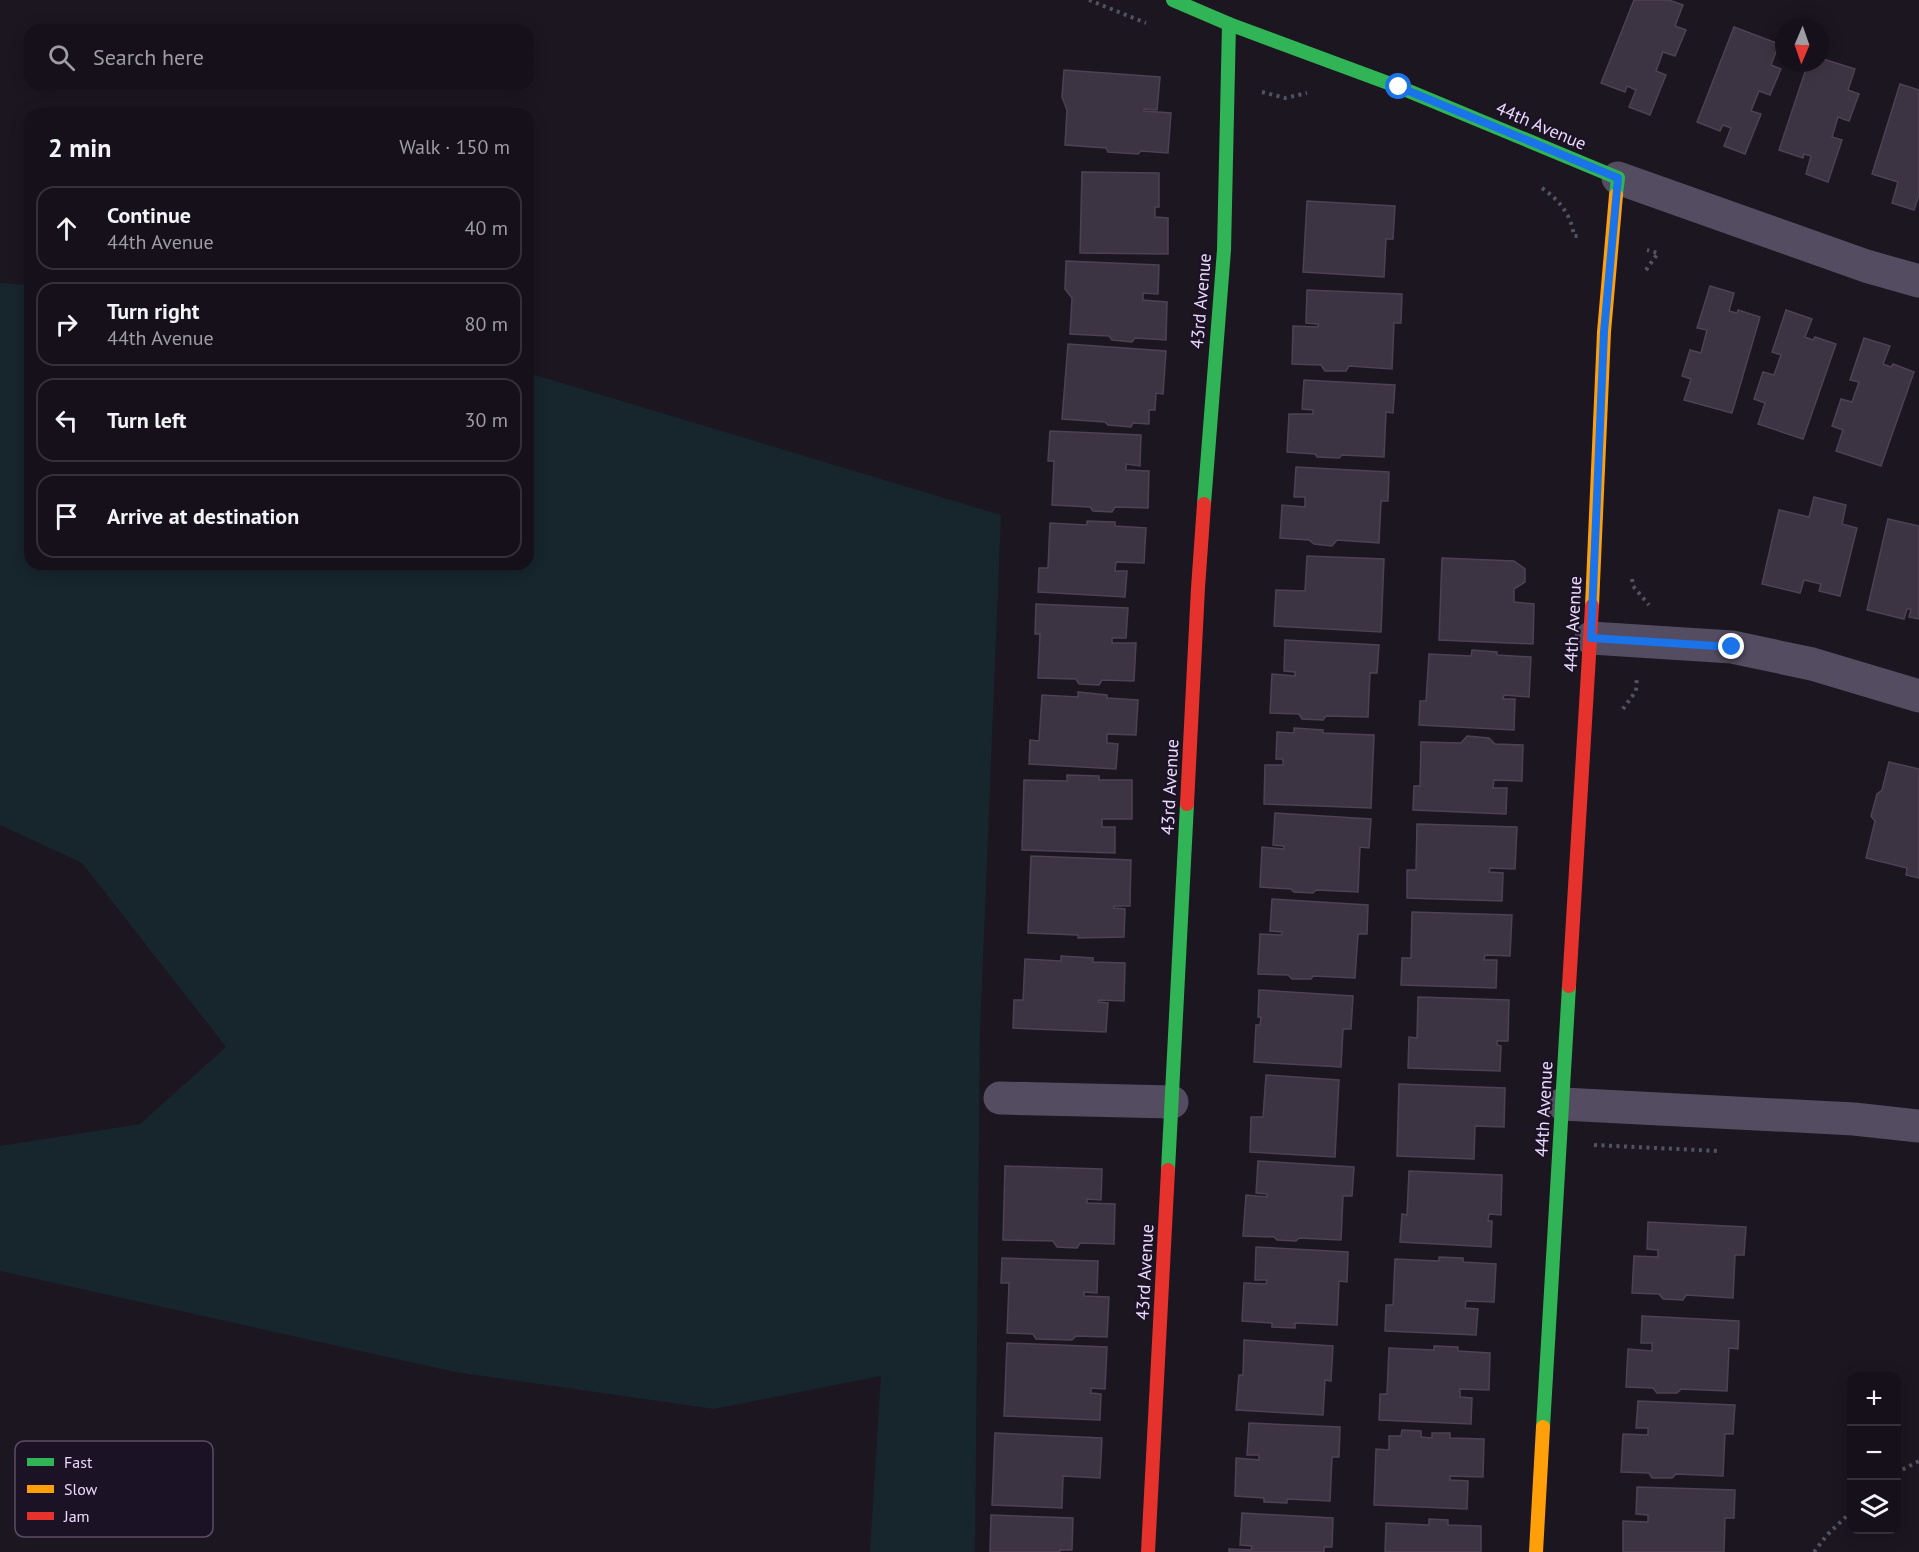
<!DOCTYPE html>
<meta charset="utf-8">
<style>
body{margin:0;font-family:"PT Sans",sans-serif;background:#1e1922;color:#f1f3f6}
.controls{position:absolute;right:18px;bottom:18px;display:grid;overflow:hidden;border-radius:12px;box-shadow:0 3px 15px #0003}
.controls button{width:54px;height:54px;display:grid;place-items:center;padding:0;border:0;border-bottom:2px solid #343038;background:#151019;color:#f1f3f6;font:30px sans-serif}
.compass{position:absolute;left:1775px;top:18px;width:54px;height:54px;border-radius:50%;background:#151019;box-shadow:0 3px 15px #0003;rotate:182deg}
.stop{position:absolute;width:18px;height:18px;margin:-14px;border:4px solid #1a73e8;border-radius:50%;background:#fff}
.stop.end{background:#1a73e8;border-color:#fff;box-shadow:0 2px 6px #0008}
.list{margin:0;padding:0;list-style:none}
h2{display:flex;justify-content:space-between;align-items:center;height:78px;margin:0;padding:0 24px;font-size:26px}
h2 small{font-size:20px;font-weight:400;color:#9d9da2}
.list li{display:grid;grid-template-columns:39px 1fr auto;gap:18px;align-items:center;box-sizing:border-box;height:84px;margin:0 12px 12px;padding:0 12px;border:2px solid #343038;border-radius:18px}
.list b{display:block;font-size:22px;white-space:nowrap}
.list p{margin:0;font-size:20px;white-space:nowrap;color:#9d9da2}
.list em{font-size:20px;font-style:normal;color:#9d9da2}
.icon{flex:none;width:33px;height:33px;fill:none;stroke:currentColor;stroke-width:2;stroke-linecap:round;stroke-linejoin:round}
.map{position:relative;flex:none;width:1919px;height:1552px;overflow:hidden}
.search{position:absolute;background:#151019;box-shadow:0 3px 15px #0003;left:24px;top:24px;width:510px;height:66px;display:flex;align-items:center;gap:15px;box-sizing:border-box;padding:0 21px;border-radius:18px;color:#9d9da2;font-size:22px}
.panel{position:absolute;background:#151019;box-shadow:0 3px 15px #0003;left:24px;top:108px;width:510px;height:462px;border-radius:18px}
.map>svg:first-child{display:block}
</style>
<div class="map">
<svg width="1919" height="1552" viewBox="0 0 1919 1552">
<rect width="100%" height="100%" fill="#1c1621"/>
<path fill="#17252d" d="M0,283L30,285V564H528V373L1001,515L980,1033L975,1552H870L881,1376L714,1409L455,1372L0,1271V1146L140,1124L226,1047L82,863L0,825Z"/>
<g fill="#3c3442" stroke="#4c4254" stroke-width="1.5">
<path d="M1634,0H1669L1683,5L1675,26L1686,30L1675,56L1663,52L1656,71L1666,75L1650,115L1629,107L1636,90L1627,86L1625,92L1601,83Z"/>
<path d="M1734,27L1779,44L1771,65L1781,69L1770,95L1759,91L1751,111L1761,114L1745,154L1724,146L1731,128L1723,125L1720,131L1697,122Z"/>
<path d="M1820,58L1855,69L1848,90L1859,94L1849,121L1838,117L1832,137L1842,140L1828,182L1806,174L1811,156L1804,154L1803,158L1779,150L1808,63H1820Z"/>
<path d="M1064,70L1160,77L1157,110L1144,109V111L1171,113L1168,153L1141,151L1138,154L1108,152L1106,148L1065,145L1067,110L1062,97Z"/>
<path d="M1900,84L1919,90V195L1914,210L1892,203L1898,182L1872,174Z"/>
<path d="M1082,172L1159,173V207H1155V217L1168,218V254L1080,253Z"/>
<path d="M1307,201L1395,206L1393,239H1386L1384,277L1303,272Z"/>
<path d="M1066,261L1159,265L1158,294L1143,293V300L1167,302L1166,340L1135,338L1132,342L1112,340L1109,336L1070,334L1072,298L1065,289Z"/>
<path d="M1710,286L1734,293L1729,311L1737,313L1738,310L1760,317L1732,413L1684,400L1691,379L1682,376L1690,350L1701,353L1707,330L1697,328Z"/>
<path d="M1307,290L1402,294L1401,323H1394L1392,369L1349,366L1346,371H1325L1321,365L1292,364L1293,326L1318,327V324L1306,323Z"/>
<path d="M1786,310L1812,319L1805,337L1813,340L1815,337L1836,344L1803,439L1758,424L1765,403L1754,399L1763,372L1774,375L1781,355L1772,352Z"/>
<path d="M1864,338L1890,346L1883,364L1891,367L1893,364L1914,372L1881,466L1836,451L1843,430L1832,426L1841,399L1852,402L1859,382L1850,380Z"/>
<path d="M1068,344L1166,351L1163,394L1156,393L1155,410H1149V424L1133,423L1131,427L1108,425L1105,422L1062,419Z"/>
<path d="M1304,380L1395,385L1393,413L1386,412L1384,457L1342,455L1339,458L1317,457L1315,454L1287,452L1289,414H1313V410L1302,409Z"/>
<path d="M1050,431L1141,435L1140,466L1126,464V470L1149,471L1148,508L1115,507L1112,512L1093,511L1090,507L1052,505L1054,461H1048Z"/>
<path d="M1296,467L1389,472L1388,501H1381L1379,543L1337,540L1332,546L1314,544L1309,540L1280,538L1282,505L1305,507V497H1294Z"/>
<path d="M1814,497L1846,505L1842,524L1857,528L1840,596L1819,591L1821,584L1804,580L1800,593L1762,584L1779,510L1809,517Z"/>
<path d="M1888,519L1919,526V619L1909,617L1911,609H1907L1904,619L1867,610Z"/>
<path d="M1087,521L1115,522V526L1146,528L1144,563L1116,562L1115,571H1127L1125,597L1038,592L1039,568H1048L1050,523L1087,525Z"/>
<path d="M1307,556L1384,559L1381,632L1274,626L1276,590L1305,591Z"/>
<path d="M1442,558L1514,561L1525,569V582L1514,589V602L1534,604L1533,644L1439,640Z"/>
<path d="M1036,604L1128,608L1126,638H1112V643H1136L1134,681L1102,680L1099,685L1079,684L1076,679L1038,678L1040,634H1035Z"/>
<path d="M1285,640L1379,645L1377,673H1370L1368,717L1326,716L1323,720L1302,719L1299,714L1270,713L1272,674L1295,676V672L1284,671Z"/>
<path d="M1472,650L1497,652V655L1531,657L1529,697L1504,695L1503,699H1515L1514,730L1419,725L1420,701H1426L1429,654L1471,656Z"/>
<path d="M1078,692L1107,695V698L1138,700L1136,735L1107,734V743L1118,744L1116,769L1029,764L1030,740L1039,741L1042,695L1078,697Z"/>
<path d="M1294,728L1323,730V733L1374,735L1371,808L1264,804L1265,765H1283V759H1276L1277,732L1294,733Z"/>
<path d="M1467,736L1489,738L1495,744L1523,745L1522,781L1494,780L1493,788H1507L1506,814L1413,810L1414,786H1420L1421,742L1461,743Z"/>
<path d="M1889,762L1919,769V878L1906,875L1907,868L1866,858L1875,821L1871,816L1877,794L1882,790Z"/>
<path d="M1067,775L1099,776V780H1132V819H1102V827H1115V853L1022,850L1024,780L1067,781Z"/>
<path d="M1275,813L1371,819L1369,848L1360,847L1358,892L1316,890L1313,893L1294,892L1291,889L1260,887L1262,847L1284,849V846L1273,845Z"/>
<path d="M1417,824L1517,827L1515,869L1490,868L1489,872L1503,873L1502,901L1407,898V870H1416Z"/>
<path d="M1031,856L1131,860L1130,906H1114V908L1125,909L1124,937L1078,938V935L1028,933Z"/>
<path d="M1272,899L1368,905L1367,934H1358L1355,978L1313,976L1311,979H1292L1288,975L1258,974L1260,934L1282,935V932L1270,931Z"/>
<path d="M1412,912L1512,915L1510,956L1485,955L1484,960H1497L1496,988L1401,985L1402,958H1411Z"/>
<path d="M1061,956L1093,958V962L1125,963L1124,1001L1099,1000L1098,1002L1108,1003L1106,1032L1013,1028L1014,1000H1023L1025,959L1061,961Z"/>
<path d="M1259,990L1353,996L1351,1029H1343L1341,1067L1254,1062L1256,1025H1260L1261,1017H1258Z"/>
<path d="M1418,997L1509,1000L1508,1041H1497V1045L1501,1046L1500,1071L1408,1068L1409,1037L1417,1038Z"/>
<path d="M1266,1075L1339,1080L1335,1157L1250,1152L1251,1117H1263Z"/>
<path d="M1399,1084L1505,1088L1504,1127L1475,1126L1474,1159L1397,1156Z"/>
<path d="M1258,1161L1354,1167L1352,1196H1343L1341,1240L1299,1238L1296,1241L1277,1240L1274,1237L1243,1236L1246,1195L1267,1197V1194L1256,1193Z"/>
<path d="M1005,1166L1102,1169L1101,1200L1087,1199V1203L1115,1204L1114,1244L1080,1243L1077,1248L1057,1247L1053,1241L1003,1240Z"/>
<path d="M1409,1171L1502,1175L1501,1215L1489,1214L1488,1221H1492L1491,1247L1400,1242L1402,1214L1407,1215Z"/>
<path d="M1648,1222L1746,1227L1744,1255H1735L1733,1298L1686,1295L1683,1300L1663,1299L1659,1294L1632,1293L1634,1256L1658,1257V1250L1647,1249Z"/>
<path d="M1256,1247L1348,1252L1347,1282L1339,1281L1337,1325L1295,1323V1328L1272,1327V1323L1242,1321L1244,1283L1266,1284L1267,1280H1255Z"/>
<path d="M1439,1257L1463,1258V1262L1496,1264L1494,1302L1466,1301L1465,1308L1478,1309L1476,1335L1385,1331L1386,1305H1393L1395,1259L1439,1261Z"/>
<path d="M1002,1258L1098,1261L1097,1293L1084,1292V1296L1109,1297L1107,1337L1076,1336L1072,1340L1036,1339L1033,1334L1007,1333L1009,1283H1001Z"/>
<path d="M1642,1316L1739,1321L1738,1349L1729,1348L1727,1391L1681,1389L1677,1393H1657L1653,1388L1626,1387L1628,1349L1652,1351V1343H1641Z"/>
<path d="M1244,1340L1333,1346L1331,1381L1325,1380L1323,1415L1236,1410L1239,1375H1243Z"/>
<path d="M1007,1343L1107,1347L1105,1389L1091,1388V1393L1101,1394L1100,1420L1004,1416Z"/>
<path d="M1434,1346L1458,1347V1351L1490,1353L1489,1390L1460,1389V1397L1472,1398L1471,1424L1379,1420L1380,1394H1387L1389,1348L1434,1350Z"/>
<path d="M1638,1401L1735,1405L1733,1434H1725L1723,1476L1676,1474L1672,1478H1652L1649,1473L1621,1472L1623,1434L1648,1435V1428H1636Z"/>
<path d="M1249,1423L1340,1427L1339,1457H1332L1330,1501L1287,1499V1503L1264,1502V1498L1235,1496L1236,1458L1259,1460V1455H1247Z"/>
<path d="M1402,1430L1421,1431V1437L1432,1438V1433H1450V1438L1484,1439L1483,1477L1450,1476V1480L1468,1481L1467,1509L1374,1505L1376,1449L1389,1450V1436H1401Z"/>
<path d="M995,1433L1102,1438L1100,1478L1063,1476L1062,1508L992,1505Z"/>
<path d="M1637,1487L1735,1490L1734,1518H1725L1724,1552H1623V1521L1648,1522V1515L1636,1514Z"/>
<path d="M1242,1513L1333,1518L1332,1547H1324V1552H1229V1549L1251,1550L1252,1546L1240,1545Z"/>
<path d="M991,1515L1073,1518L1072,1550H1060V1552H990Z"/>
<path d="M1429,1519L1448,1520V1525L1481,1526V1552H1385L1386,1523L1429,1525Z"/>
</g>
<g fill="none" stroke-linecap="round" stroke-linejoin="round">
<g stroke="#505362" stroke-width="4" stroke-dasharray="3 4.5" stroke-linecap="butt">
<path d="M1089,0L1146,23"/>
<path d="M1262,92L1285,98L1307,93"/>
<path d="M1542,188C1559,200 1571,214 1574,236H1578"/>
<path d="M1646,270L1658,253L1647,250"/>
<path d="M1632,579L1633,586L1649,605"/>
<path d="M1623,709L1636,691L1637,676"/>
<path d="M1594,1145L1719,1151"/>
<path d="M1896,1473L1919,1461"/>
<path d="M1814,1552L1827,1535L1852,1511"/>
</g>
<g stroke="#544c61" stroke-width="33">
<path d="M1618,178L1866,266L1919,281"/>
<path d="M1591,638L1732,647L1812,664L1919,696"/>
<path d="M1000,1098L1172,1102"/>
<path d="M1563,1104L1854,1119L1919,1126"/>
</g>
<g stroke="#30b455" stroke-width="14">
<path d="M1173,0L1229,24L1399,87L1618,178L1616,195"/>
<path d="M1204,504L1224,250L1229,24"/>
<path d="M1168,1170L1187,804"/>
<path d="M1543,1427L1569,986"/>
</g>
<g stroke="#ff9f0a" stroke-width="14">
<path d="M1592,606L1604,332L1616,195"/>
<path d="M1536,1552L1543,1427"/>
</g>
<g stroke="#e5322d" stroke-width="14">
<path d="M1187,804L1198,588L1204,504"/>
<path d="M1569,986L1592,606"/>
<path d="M1148,1552L1168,1170"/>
</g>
</g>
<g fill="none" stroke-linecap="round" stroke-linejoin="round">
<path stroke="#1a73e8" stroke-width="8" d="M1399,87L1618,178L1604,332L1591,638L1732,647"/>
</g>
<g text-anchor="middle" stroke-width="4.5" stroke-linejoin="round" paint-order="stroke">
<g font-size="18" fill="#e9dbfb" stroke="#1c1225">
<text transform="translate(1541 126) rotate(23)" y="6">44th Avenue</text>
<text transform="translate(1201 301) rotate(-85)" y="6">43rd Avenue</text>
<text transform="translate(1573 624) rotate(-87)" y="6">44th Avenue</text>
<text transform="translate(1170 787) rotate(-87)" y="6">43rd Avenue</text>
<text transform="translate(1544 1109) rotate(-87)" y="6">44th Avenue</text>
<text transform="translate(1145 1272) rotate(-87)" y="6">43rd Avenue</text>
</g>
</g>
<rect x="15" y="1441" width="198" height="96" rx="9" fill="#1c1225" stroke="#5a4e65" stroke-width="1.5"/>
<rect x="27" y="1458" width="27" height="8" fill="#30b455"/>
<rect x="27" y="1485" width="27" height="8" fill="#ff9f0a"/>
<rect x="27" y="1512" width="27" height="8" fill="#e5322d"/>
<g font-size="16" fill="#e9dbfb">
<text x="64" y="1468">Fast</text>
<text x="64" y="1495">Slow</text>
<text x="64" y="1522">Jam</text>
</g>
</svg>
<div class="controls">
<button>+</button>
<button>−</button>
<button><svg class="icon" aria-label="layers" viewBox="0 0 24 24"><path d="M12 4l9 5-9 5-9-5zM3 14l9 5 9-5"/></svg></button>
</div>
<svg class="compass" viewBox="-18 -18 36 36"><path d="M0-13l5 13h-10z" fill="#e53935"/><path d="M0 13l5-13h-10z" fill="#9d9da2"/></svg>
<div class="stop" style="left:1399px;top:87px"></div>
<div class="stop end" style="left:1732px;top:647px"></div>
<div class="search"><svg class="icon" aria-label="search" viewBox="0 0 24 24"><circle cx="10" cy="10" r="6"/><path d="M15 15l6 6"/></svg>Search here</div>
<section class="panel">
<h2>2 min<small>Walk · 150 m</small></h2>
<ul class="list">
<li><svg class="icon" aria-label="ahead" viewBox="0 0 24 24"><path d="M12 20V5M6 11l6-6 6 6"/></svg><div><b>Continue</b><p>44th Avenue</p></div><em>40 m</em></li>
<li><svg class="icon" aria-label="right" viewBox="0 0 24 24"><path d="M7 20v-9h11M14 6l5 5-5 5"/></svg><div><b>Turn right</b><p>44th Avenue</p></div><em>80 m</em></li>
<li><svg class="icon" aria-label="left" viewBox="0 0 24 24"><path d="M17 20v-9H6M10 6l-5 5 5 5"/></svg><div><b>Turn left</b></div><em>30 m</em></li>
<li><svg class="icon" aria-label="arrive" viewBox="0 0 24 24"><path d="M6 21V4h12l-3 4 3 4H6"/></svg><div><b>Arrive at destination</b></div></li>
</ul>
</section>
</div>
